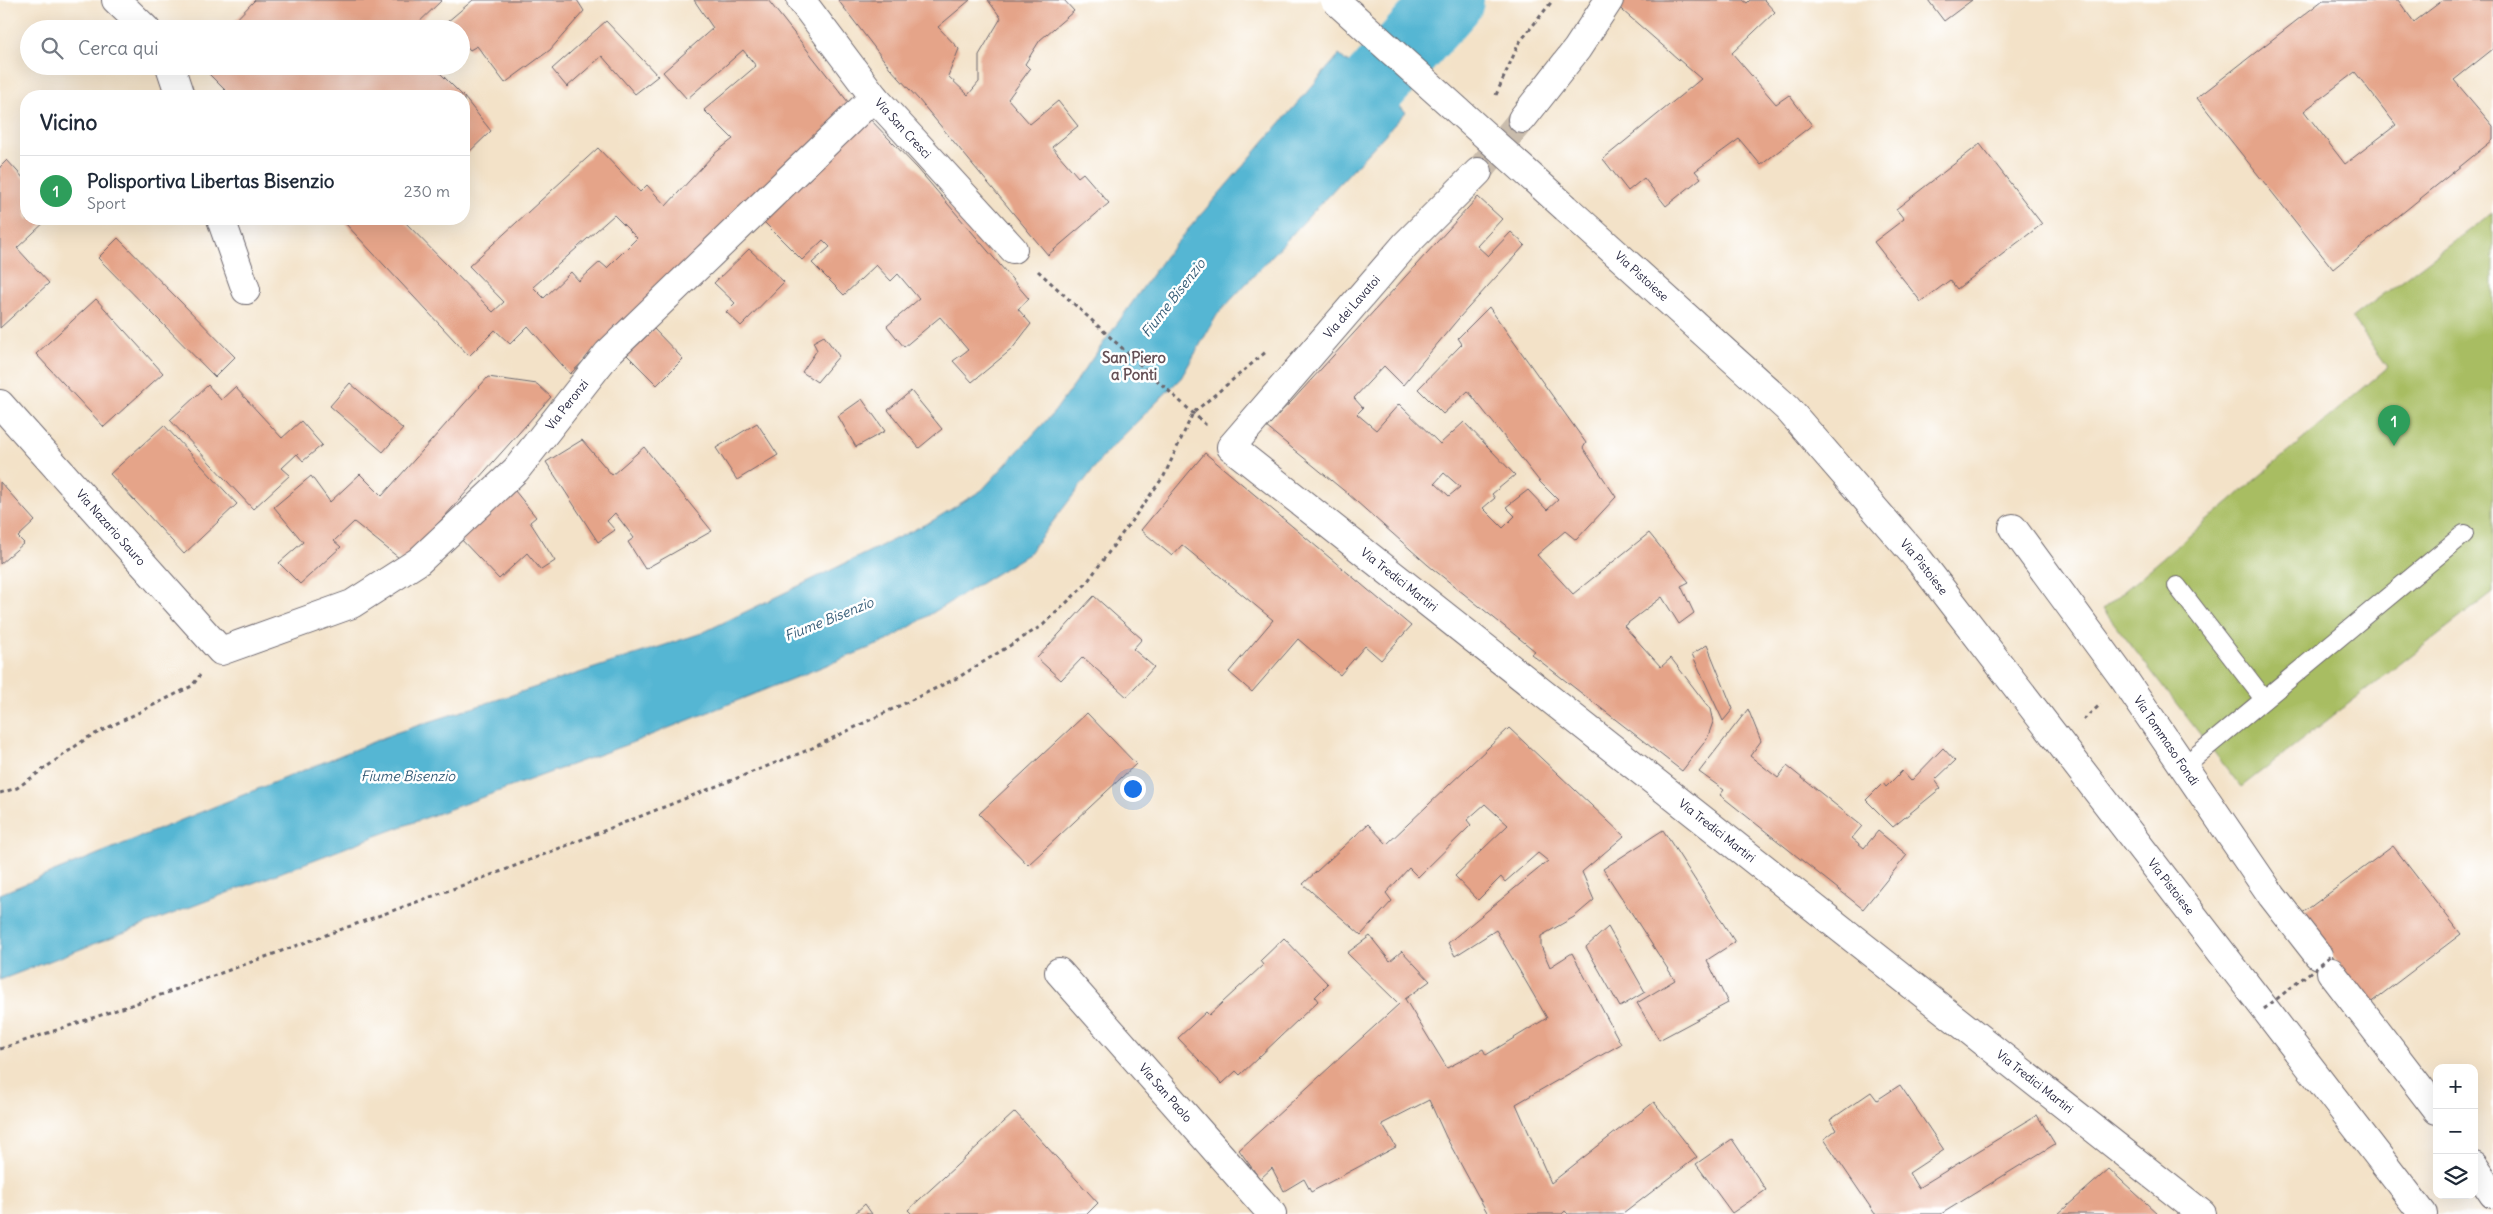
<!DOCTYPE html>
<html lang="it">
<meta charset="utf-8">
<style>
body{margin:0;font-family:Delius,sans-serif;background:#f6f6f7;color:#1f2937}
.controls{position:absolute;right:15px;bottom:15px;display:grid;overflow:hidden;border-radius:10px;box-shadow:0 5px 20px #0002}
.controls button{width:45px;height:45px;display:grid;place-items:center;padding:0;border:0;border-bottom:1px solid #e0e1e3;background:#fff;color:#1f2937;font:25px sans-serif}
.you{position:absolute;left:1132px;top:788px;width:18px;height:18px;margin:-12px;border:4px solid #fff;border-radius:50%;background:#1a73e8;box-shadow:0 0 0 8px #1a73e833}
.badge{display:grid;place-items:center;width:32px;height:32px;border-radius:50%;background:#0b8043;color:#fff;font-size:16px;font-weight:700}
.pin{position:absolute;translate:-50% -41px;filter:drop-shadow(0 1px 2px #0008)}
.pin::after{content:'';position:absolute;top:26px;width:18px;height:15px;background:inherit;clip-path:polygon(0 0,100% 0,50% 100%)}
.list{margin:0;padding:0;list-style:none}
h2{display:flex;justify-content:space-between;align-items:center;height:65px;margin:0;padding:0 20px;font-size:21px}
h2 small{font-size:16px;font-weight:400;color:#747a83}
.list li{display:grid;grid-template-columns:32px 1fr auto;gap:15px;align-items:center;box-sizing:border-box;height:70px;padding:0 20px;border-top:1px solid #e0e1e3}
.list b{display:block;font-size:19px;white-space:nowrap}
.list p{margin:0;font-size:16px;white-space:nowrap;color:#747a83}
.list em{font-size:16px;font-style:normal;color:#747a83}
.icon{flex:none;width:28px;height:28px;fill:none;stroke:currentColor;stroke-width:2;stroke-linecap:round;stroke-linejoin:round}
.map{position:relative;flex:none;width:2493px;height:1214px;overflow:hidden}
.search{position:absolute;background:#fff;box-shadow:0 5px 20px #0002;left:20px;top:20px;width:450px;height:55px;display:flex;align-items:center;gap:12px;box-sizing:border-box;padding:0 18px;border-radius:28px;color:#747a83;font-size:19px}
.panel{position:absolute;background:#fff;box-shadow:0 5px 20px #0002;left:20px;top:90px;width:450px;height:135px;border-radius:20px}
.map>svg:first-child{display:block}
</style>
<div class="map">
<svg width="2493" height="1214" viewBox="0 0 2493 1214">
<rect width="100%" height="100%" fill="#fff"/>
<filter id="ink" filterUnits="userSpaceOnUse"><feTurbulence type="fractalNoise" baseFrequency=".02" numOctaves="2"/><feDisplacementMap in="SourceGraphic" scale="10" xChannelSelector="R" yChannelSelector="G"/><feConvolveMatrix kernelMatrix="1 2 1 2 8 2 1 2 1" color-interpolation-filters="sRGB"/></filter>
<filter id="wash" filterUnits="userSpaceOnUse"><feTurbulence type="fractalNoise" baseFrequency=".0096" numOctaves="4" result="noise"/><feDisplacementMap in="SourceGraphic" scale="20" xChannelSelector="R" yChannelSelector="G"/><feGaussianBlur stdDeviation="1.12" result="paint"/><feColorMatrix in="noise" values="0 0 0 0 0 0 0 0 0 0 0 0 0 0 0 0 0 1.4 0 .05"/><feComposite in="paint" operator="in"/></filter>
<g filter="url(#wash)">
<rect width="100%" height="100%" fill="#f3e2c8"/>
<path fill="#a8bd62" stroke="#65704e" d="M2493,212V592L2241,787L2103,609L2388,367L2352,318Z"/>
<path fill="#54b6d3" stroke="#3b6c87" d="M1339,55L1406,112L1217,315L1181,378L1105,454L1028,554L887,641L631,743L376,836L0,980V894L395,733L702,633L932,521L982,490L1055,411L1166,255Z"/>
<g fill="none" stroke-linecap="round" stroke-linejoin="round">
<path stroke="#54b6d3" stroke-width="68" d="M1312,155L1450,0"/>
</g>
<g id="blocks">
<g fill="#e5a489" fill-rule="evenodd">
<path d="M255,0H442L412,29H227Z"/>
<path d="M473,0H577L584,11L550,50L505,83L477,46L470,50L461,40V29H452L447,22Z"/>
<path d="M694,0H768L852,107L570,374L528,326L510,344L495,330L469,356L344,222L347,219H402L493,312L504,302L469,266L598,148L640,192L647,185L666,206L714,154L733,139L704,110L756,66L743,50L687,99L663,72L713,28ZM614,215L637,238L607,268L600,262L579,281L571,272L544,298L533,287Z"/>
<path d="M838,0H970L938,27L959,49L948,76L968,95L979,82V55L1001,18L988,0H1064L1074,11L1040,40L1025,64L1030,69L1008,99L1030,124L1058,101L1078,126L1052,147L1078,177L1083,173L1109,203L1048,255L919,100L890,68Z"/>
<path d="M1618,0H1743L1747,3L1750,0H1764L1775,12L1732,53L1776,104L1789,95L1812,125L1761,165L1739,139L1695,171L1701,178L1666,206L1644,178L1628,191L1603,159L1701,79L1615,4Z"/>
<path d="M1928,0H1972L1944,21Z"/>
<path d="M2323,0H2398L2414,22L2443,0H2493V49L2454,80L2493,126V140L2333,269L2197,98ZM2355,72L2396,125L2345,164L2304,111Z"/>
<path d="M606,21L658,76L635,94L602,56L567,87L552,69Z"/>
<path d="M201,66H433L463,96H231Z"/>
<path d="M464,97L491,131L464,157Z"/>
<path d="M867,116L918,169L1029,299L1018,309L1031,324L1012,349L972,382L953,361L968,350L940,317L904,347L887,326L919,299L898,274L891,281L876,265L844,295L812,263L830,247L823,240L802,260L761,219Z"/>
<path d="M1980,144L2042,224L1957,289L1950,280L1921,302L1874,242L1904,219L1896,209Z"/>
<path d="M7,160L26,181V219H48L17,248L49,283L0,328V167Z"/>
<path d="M1478,197L1502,219L1477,246L1488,256L1511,232L1525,245L1459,318L1403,385L1384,366L1354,398L1363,408L1357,414L1376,430L1399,404L1440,444L1464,422L1515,475L1492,494L1495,498L1483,508L1503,528L1515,516L1506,507L1528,490L1547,510L1558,500L1540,482L1468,391L1443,414L1418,389L1462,344L1458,338L1489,307L1586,443L1583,448L1616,497L1576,540L1565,531L1537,555L1573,594L1649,533L1689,582L1681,586L1694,613L1679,624L1662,597L1624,626L1661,667L1671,658L1710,709L1713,722L1707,739L1682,771L1531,654L1535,651L1428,565L1348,494L1265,426L1291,402ZM1444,473L1460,487L1449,496L1435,483Z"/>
<path d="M118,238L235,357L215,377L98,258Z"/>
<path d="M749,249L784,282L741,326L726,312L735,303L714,283Z"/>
<path d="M96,299L163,373L104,427L36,354Z"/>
<path d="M654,329L683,359L657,385L627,355Z"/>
<path d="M824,336L839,356L817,382L802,372L817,350L813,342Z"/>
<path d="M488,377L537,384L551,397L404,562L354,522L334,541L341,547L300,584L279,563L303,542L274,507L311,476L330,502L360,474L382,496Z"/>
<path d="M350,383L403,429L383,452L330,406Z"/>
<path d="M208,385L221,400L235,387L282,438L301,421L322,445L303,461L297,454L282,468L290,475L253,509L170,420Z"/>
<path d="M911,391L942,429L919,448L888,410Z"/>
<path d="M862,399L885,431L856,447L838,416Z"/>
<path d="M757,423L778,455L737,480L716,448Z"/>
<path d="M164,425L237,504L184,554L110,474Z"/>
<path d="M582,440L612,475L644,447L712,531L645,569L628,542L634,538L615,513L607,521L615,530L598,542L546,462Z"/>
<path d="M1205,453L1411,626L1381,660L1365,646L1340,675L1298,639L1252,692L1229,672L1273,620L1182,545L1172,556L1141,530Z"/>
<path d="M0,482L35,521L18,537L24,543L0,564Z"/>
<path d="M511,486L536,517L530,522L555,561L541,570L527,553L499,579L458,536Z"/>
<path d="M1094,596L1142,639L1133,649L1154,667L1127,697L1083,657L1061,680L1037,658Z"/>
<path d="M1707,645L1733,709L1723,721L1692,654Z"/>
<path d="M1748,709L1761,741L1750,756L1778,778L1787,766L1862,826L1852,838L1864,848L1878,831L1907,855L1863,909L1720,795L1724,790L1699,772Z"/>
<path d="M1087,713L1136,764L1028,865L979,814Z"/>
<path d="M1509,728L1624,836L1582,872L1594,900L1574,917L1541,936V946L1550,967L1572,953L1621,1044L1516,1104L1551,1183L1654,1102L1697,1157L1623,1214H1568L1565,1211L1562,1214H1488L1446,1137L1429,1100L1382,1124L1396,1147L1311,1192L1304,1179L1284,1191L1272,1168L1260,1179L1239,1150L1399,1004L1347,953L1370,936L1390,961L1402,951L1430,981L1405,999L1447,1068L1483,1049L1486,1055L1547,1018L1496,930L1455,956L1448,943L1548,861L1538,853L1505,882L1501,877L1478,900L1455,876L1508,825L1485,804L1467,820L1471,825L1418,877L1409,868L1386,893L1392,901L1361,935L1303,884L1368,824L1387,844Z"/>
<path d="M1943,748L1955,761L1935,780L1941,788L1893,827L1866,800L1883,783L1886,787L1902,771L1911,781Z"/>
<path d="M1663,830L1735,942L1707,960L1728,1003L1659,1040L1637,1003L1675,980L1603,869Z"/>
<path d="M2393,846L2461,934L2369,1004L2301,914Z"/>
<path d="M1608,927L1645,992L1620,1007L1586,947Z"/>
<path d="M1284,938L1328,984L1315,997L1318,1001L1240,1075L1236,1071L1222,1084L1178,1038L1206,1012L1209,1015L1263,965L1260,961Z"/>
<path d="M1900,1085L1944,1150L1909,1173L1918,1188L2037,1115L2055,1144L1941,1214H1875L1824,1139L1836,1130L1830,1120L1871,1092L1877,1100Z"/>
<path d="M1015,1112L1098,1203L1087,1214H912L908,1210Z"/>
<path d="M1732,1139L1766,1190L1732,1213L1696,1164Z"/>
<path d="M2109,1169L2158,1214H2058Z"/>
<path d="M865,1204L872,1214H854Z"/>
</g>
</g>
</g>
<g filter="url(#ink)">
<use href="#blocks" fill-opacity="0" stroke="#6b656c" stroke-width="1"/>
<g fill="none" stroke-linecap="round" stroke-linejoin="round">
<path stroke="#c9bcac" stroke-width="28" stroke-dasharray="28 14" stroke-linecap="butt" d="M1478,172L1522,119"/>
<g stroke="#6b656c" stroke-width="20">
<g id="service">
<path d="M2177,586L2264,699"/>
<path d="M2184,766L2464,534"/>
</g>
</g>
<g stroke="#6b656c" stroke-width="30">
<g id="minor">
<path d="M116,0L146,29"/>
<path id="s1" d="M801,0L874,97L1013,249"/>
<path d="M170,66L180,96"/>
<path d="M1522,119L1577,49L1609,0"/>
<path id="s2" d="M1478,172L1406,244L1231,447L2202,1214"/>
<path d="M221,219L246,290"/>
<path id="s3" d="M0,404L221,651L352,604L419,561L516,470L608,353L874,97"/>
<path id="s4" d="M2013,528L2126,682L2272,896L2318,955"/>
<path id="s5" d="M1059,972L1272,1214"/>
<path d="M2331,972L2437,1110"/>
<path d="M2474,1166L2493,1194"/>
</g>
</g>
<g stroke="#6b656c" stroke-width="30">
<g id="primary">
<path id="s6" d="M1566,208L1787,408L1919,560L2423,1214"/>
</g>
</g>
<g stroke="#6b656c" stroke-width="3" stroke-dasharray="4 4" stroke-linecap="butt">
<path d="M1496,95L1519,43L1553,0"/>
<path d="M1038,271L1206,425"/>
<path d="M2083,720L2101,704"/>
<path d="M0,793L17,788L87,738L192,686L200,675"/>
<path d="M0,1049L155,997L502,871L808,750L959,677L1043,625L1085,585L1164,476L1193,413L1267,351"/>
</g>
<use href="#service" stroke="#fff" stroke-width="18"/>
<use href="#minor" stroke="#fff" stroke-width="28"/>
<use href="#primary" stroke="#fff" stroke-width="28"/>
<g stroke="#6b656c" stroke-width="30" stroke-linecap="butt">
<path id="primary-bridge" d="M1335,0L1566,208"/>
</g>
<path stroke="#6b656c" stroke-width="3" stroke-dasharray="4 4" stroke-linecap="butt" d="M2264,1009L2332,955"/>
<use href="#primary-bridge" stroke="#fff" stroke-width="28"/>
</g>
</g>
<g text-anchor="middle" stroke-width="5" stroke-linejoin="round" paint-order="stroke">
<g font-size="12" fill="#22223b" stroke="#fff">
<text dy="4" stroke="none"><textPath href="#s1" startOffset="164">Via San Cresci</textPath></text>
<text dy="4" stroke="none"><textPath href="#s6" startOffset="102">Via Pistoiese</textPath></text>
<text transform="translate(1352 307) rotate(-49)" y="4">Via dei Lavatoi</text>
<text dy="4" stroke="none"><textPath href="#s3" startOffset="766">Via Peronzi</textPath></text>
<text dy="4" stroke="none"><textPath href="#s3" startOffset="166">Via Nazario Sauro</textPath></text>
<text dy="4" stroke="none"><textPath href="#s6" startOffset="508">Via Pistoiese</textPath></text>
<text dy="4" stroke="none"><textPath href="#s2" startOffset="584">Via Tredici Martiri</textPath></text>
<text dy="4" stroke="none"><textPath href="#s4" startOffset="262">Via Tommaso Fondi</textPath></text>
<text dy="4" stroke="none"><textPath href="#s2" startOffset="989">Via Tredici Martiri</textPath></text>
<text dy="4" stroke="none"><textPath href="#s6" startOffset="912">Via Pistoiese</textPath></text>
<text dy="4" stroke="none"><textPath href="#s2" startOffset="1394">Via Tredici Martiri</textPath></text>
<text dy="4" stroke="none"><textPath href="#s5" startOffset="161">Via San Paolo</textPath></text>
</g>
<g font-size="14" font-style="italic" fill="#365d78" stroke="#fff">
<text transform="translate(1173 298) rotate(-52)" y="5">Fiume Bisenzio</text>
<text transform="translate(829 619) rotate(-22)" y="5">Fiume Bisenzio</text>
<text x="408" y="781">Fiume Bisenzio</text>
</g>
<g font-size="15" font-weight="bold" fill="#665056" stroke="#fff">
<text x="1134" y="363">San Piero<tspan x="1134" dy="17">a Ponti</tspan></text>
</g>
</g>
</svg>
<div class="controls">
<button>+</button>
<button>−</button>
<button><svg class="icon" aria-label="layers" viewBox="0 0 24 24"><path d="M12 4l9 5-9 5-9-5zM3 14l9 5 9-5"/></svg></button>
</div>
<div class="you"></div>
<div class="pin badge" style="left:2394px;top:446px;background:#2e9e5b">1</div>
<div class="search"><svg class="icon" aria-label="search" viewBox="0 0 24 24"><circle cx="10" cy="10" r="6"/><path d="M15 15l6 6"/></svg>Cerca qui</div>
<section class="panel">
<h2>Vicino<small></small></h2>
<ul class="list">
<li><span class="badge" style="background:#2e9e5b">1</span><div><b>Polisportiva Libertas Bisenzio</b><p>Sport</p></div><em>230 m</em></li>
</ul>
</section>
</div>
